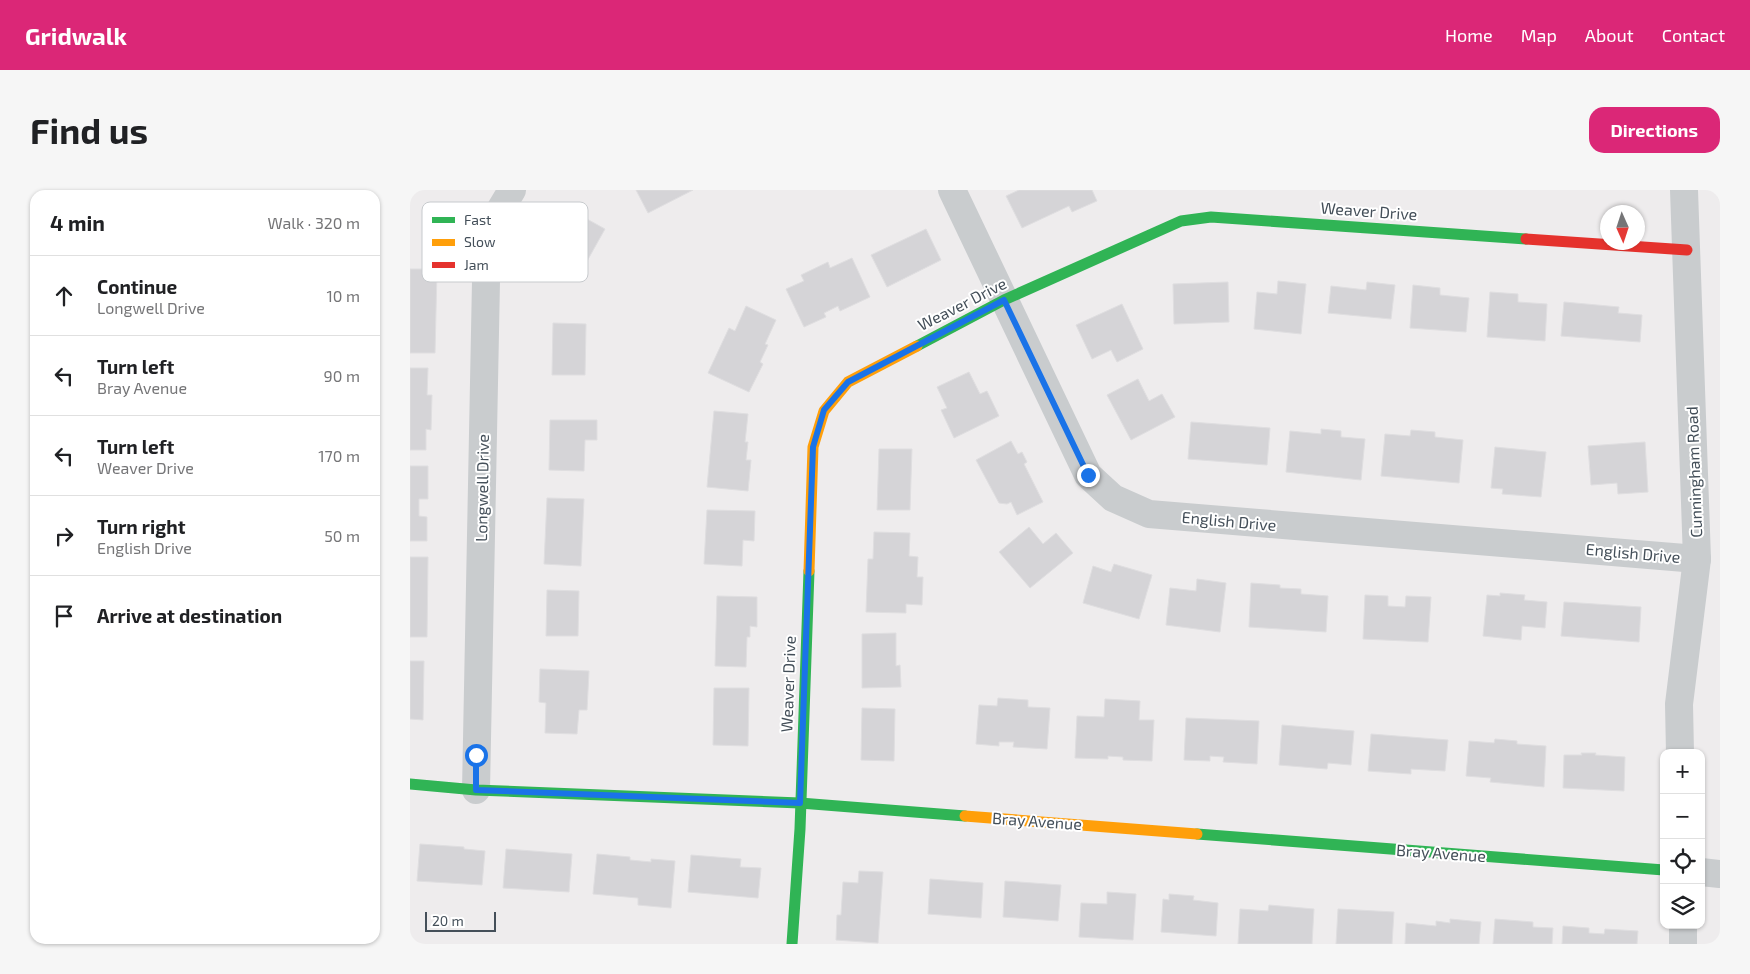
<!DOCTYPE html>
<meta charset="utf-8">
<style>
body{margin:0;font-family:"Exo 2",sans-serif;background:#f6f6f6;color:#202124}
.controls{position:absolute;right:15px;bottom:15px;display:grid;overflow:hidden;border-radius:10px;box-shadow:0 1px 4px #0004}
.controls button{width:45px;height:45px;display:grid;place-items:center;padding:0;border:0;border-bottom:1px solid #e0e0e0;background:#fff;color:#202124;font:25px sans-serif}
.compass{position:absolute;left:1190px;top:15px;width:45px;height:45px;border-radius:50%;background:#fff;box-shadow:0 1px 4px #0004;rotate:177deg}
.scale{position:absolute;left:15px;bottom:12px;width:71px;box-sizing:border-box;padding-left:5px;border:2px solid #444f59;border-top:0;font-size:14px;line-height:18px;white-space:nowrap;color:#444f59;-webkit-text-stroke:4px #fff;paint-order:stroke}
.stop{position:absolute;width:15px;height:15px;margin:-11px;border:4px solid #1a73e8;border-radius:50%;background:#fff}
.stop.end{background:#1a73e8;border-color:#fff;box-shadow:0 1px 5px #0008}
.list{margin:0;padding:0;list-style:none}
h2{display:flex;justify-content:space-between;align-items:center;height:65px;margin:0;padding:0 20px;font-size:21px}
h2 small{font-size:16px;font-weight:400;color:#757577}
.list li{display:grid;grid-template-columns:32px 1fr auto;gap:15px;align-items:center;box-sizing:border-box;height:80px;padding:0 20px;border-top:1px solid #e0e0e0}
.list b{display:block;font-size:19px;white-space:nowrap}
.list p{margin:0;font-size:16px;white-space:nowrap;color:#757577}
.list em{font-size:16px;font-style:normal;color:#757577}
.icon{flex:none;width:28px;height:28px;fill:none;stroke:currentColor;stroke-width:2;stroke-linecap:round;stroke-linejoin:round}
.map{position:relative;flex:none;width:1310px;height:754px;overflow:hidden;border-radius:15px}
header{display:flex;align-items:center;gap:30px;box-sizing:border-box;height:70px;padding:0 25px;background:#db2777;color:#fff}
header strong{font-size:24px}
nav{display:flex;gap:28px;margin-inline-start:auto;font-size:18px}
.intro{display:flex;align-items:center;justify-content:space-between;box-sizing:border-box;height:120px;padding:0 30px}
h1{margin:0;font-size:35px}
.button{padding:12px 22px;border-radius:15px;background:#db2777;color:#fff;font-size:18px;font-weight:700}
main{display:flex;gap:30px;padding:0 30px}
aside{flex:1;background:#fff;border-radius:15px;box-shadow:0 1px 4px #0004}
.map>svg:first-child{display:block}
</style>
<header>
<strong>Gridwalk</strong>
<nav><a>Home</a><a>Map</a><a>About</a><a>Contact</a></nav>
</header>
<div class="intro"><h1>Find us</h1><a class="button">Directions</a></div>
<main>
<aside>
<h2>4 min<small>Walk · 320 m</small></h2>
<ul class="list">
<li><svg class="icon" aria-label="ahead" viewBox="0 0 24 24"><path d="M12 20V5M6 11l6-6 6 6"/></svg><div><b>Continue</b><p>Longwell Drive</p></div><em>10 m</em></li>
<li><svg class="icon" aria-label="left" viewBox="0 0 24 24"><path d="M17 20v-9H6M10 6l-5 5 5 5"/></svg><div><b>Turn left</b><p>Bray Avenue</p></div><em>90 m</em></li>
<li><svg class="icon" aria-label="left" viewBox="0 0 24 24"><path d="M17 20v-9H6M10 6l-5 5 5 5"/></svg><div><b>Turn left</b><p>Weaver Drive</p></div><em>170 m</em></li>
<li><svg class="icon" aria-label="right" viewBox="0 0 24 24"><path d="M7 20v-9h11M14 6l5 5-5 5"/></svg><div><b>Turn right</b><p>English Drive</p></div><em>50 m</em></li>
<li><svg class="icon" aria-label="arrive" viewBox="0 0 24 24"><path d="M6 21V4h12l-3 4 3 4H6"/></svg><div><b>Arrive at destination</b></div></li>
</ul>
</aside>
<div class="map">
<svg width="1310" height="754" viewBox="0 0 1310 754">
<rect width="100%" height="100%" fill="#eeeced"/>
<g fill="#d5d4d7" stroke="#dfdee0">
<path d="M226,0H283L238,23Z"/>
<path d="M609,0H682L687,11L662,22L659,16L612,38L596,6Z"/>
<path d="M168,24L195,39L167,89L139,74Z"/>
<path d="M516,39L531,70L477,97L461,65Z"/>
<path d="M442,68L460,107L430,121L428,116L414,123L416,127L394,137L376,99L394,91L391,85L418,72L420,78Z"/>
<path d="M0,79H27L25,163H0Z"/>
<path d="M868,91L896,94L891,144L844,139L847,102L867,104Z"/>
<path d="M818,92L819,132L764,134L763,94Z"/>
<path d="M957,92L985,95L981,129L918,123L921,96L956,100Z"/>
<path d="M1003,95L1030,98V105L1059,108L1056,142L1000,138Z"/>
<path d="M1080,102L1108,104V112L1137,114L1135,151L1077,147Z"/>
<path d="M1154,112L1209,117L1208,123L1232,125L1230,152L1151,146Z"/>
<path d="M712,114L733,159L707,172L701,160L682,169L666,135Z"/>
<path d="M336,116L366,130L355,154L358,155L350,172L353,174L339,202L298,183L319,138L325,141Z"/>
<path d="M143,133L176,134L175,185H142Z"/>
<path d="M0,178H18L17,205H22L21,240L16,239V260H0Z"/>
<path d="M559,182L570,204L577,201L589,226L544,248L531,220L537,218L527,197Z"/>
<path d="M728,189L739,211L752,204L765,227L721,250L697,205Z"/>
<path d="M304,221L338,224L335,252H338L336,270H341L338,301L297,297Z"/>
<path d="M140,230H187V250H175L174,281L139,280Z"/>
<path d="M781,232L860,238L857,275L778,269Z"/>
<path d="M911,239L931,241V247L955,249L951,290L876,282L880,241L911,244Z"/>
<path d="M1001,240L1025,242V247L1053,250L1049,293L971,286L975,244L1000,246Z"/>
<path d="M601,251L608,264L612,262L617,272L614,274L633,312L607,325L601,312L597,314L589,313L566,270Z"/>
<path d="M1235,252L1238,302L1208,304L1207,293L1181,295L1178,256Z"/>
<path d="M1085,257L1136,262L1131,307L1092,304L1093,299L1081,298Z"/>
<path d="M469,259H502L500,320H467Z"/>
<path d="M0,276H18V309H9V326L17,327V351H0Z"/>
<path d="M137,308L174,309L171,376L134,374Z"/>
<path d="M297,320L345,321L344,351L333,350L332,376L294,374Z"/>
<path d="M619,337L633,354L646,343L663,363L620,398L589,362Z"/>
<path d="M464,342L500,343L499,366L508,367L507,387H513L512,415L496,414V423L456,422L458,369H463Z"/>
<path d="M0,367H18L17,447H0Z"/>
<path d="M704,374L742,385L729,429L673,413L683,376L701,382Z"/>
<path d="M787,389L816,393L810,442L756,435L760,398L786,401Z"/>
<path d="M841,393L870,395V398L891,399V404L918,406L916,442L839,437Z"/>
<path d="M137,400L169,401L168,446H136Z"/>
<path d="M1090,403L1115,405L1114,410L1137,412L1135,438L1112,436L1111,450L1073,446L1077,405L1090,406Z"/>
<path d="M955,405L978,406V416L995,417L996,406L1021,407L1018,452L953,449Z"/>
<path d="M307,406L347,407V437L340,436V447H337L336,477L305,476Z"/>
<path d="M1154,412L1231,417L1229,452L1151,446Z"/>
<path d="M486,443V476L490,475L491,497L452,498V444Z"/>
<path d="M0,471H14L13,530L0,529Z"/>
<path d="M130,479L179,481L177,520H169L167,544L135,543L136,513L129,512Z"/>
<path d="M304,498H339L338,556L303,555Z"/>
<path d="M588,508L618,510V517L640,518L637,559L603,557L604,552H589V556L566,554L569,515L587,516Z"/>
<path d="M695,509L730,511L729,530H744L742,571L713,570V567L698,566V569L665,568L667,526L694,527Z"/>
<path d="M452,518L485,519L484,571L451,570Z"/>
<path d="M776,528L849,531L847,574L813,572L814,567L800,566V571L774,570Z"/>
<path d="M872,535L944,541L941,575L918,573L917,579L869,575Z"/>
<path d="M961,544L1038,550L1035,581L1001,579V584L958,581Z"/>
<path d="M1085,549L1107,551V554L1136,556L1134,597L1080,592L1081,588L1056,586L1059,551L1084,553Z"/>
<path d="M1171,563H1186L1185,565L1215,567L1214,601L1153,598L1154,565H1172Z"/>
<path d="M10,654L54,657V659L75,661L72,695L7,691Z"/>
<path d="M96,659L162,664L159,702L93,698Z"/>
<path d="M187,664L220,667V670L241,672V669L265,671L261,718L228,715V708L183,704Z"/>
<path d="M281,665L331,669L330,677L351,678L348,708L278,702Z"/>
<path d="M449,681L473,682L468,753L426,750L427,725H431L433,692L448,693Z"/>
<path d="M520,689L573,693L571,728L518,724Z"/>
<path d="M595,691L651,695L648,731L593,727Z"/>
<path d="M697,702L726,704L723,750L669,747L671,713L697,714Z"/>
<path d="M759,704L784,706L783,710L808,713L806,746L751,742L753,709L759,710Z"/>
<path d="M859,715L904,719L902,754H828L830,719L858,721Z"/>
<path d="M928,719L984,722L982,754H926Z"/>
<path d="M1040,729L1071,732L1069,754H995L996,733L1026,736V731L1040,733Z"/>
<path d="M1085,729L1123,732V737L1143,738L1142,754H1083Z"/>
<path d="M1153,736L1179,738V743L1194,744L1195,739L1228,741L1227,754H1152Z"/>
</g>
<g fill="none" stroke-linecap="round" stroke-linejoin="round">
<g stroke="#c9ccce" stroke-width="28">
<path d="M542,0L678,285L703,308L739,324L1287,369"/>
<path d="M1270,563L1269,514L1287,369L1274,0"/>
<path d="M66,600L76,91L87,25L102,0"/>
<path d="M1291,682L1310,684"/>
<path d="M1273,735V754"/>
</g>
<g stroke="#30b455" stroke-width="11">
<path d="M507,156L594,110L771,31L801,27L1116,49"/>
<path d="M0,594L66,600L390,613L555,626"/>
<path d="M787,644L1254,680"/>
<path d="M382,754L390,639L399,381"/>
</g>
<g stroke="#ff9f0a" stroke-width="11">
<path d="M399,381L403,257L414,221L438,192L507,156"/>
<path d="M555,626L787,644"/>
</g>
<path stroke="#e5322d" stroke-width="11" d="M1116,49L1277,60"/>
</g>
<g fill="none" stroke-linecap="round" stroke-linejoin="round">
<path stroke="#1a73e8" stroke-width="6" d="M66,565V600L390,613L403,257L414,220L438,192L594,110L678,285"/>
</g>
<g text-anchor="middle" stroke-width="4" stroke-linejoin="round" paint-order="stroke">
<g font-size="16" fill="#444f59" stroke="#fff">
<text transform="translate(959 21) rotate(4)" y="6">Weaver Drive</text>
<text transform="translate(552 114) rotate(-27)" y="6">Weaver Drive</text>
<text transform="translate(1284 282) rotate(-92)" y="6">Cunningham Road</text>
<text transform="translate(72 298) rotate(-89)" y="6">Longwell Drive</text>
<text transform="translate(819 331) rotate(5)" y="6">English Drive</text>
<text transform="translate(1223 363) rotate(5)" y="6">English Drive</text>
<text transform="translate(378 494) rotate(-88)" y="6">Weaver Drive</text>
<text transform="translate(627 631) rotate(4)" y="6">Bray Avenue</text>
<text transform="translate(1031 663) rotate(4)" y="6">Bray Avenue</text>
</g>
</g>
<rect x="12" y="12" width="166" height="80" rx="8" fill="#fff" stroke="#c7cacd" stroke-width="1"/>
<rect x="22" y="27" width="23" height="6" fill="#30b455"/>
<rect x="22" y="49" width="23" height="7" fill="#ff9f0a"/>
<rect x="22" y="72" width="23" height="6" fill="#e5322d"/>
<g font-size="14" fill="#444f59">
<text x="54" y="35">Fast</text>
<text x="54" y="57">Slow</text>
<text x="54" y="80">Jam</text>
</g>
</svg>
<div class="controls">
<button>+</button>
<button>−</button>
<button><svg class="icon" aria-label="locate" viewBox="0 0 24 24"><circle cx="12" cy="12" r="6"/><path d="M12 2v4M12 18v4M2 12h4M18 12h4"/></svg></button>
<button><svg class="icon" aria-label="layers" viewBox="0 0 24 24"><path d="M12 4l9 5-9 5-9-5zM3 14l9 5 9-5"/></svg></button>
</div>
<svg class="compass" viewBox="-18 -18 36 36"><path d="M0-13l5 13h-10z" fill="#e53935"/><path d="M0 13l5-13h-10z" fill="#757577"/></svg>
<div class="scale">20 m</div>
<div class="stop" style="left:66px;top:565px"></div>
<div class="stop end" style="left:678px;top:285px"></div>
</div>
</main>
